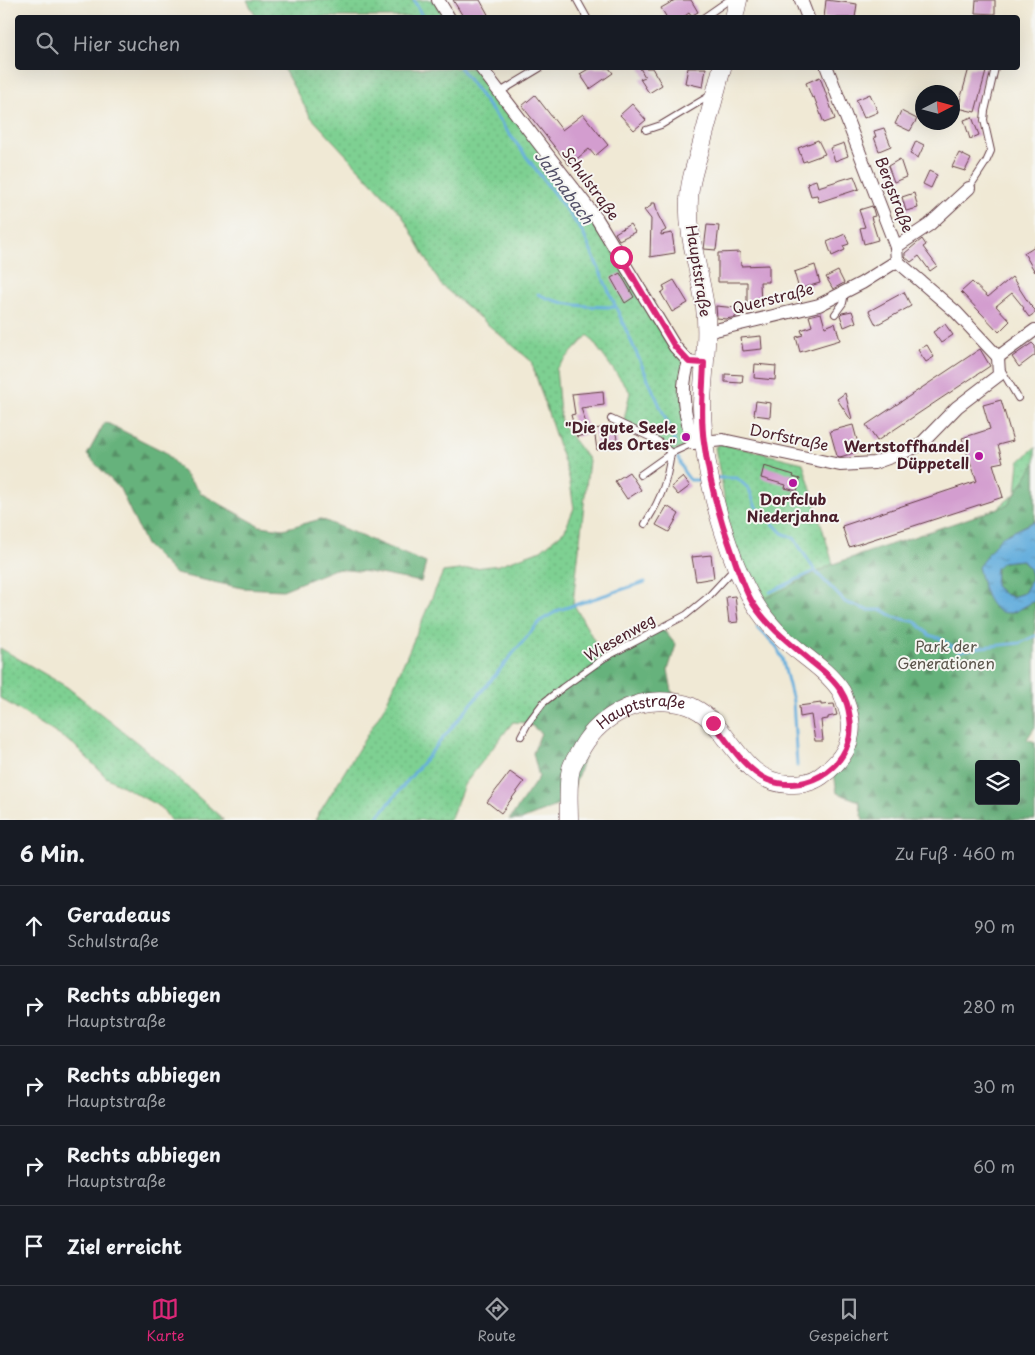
<!DOCTYPE html>
<html lang="de">
<meta charset="utf-8">
<style>
body{margin:0;font-family:"Playpen Sans",sans-serif;background:#20242c;color:#f1f3f6}
.controls{position:absolute;right:15px;bottom:15px;display:grid;overflow:hidden;border-radius:5px;box-shadow:0 5px 20px #0002}
.controls button{width:45px;height:45px;display:grid;place-items:center;padding:0;border:0;border-bottom:1px solid #363941;background:#171b24;color:#f1f3f6;font:25px sans-serif}
.compass{position:absolute;left:915px;top:85px;width:45px;height:45px;border-radius:50%;background:#171b24;box-shadow:0 5px 20px #0002;rotate:84deg}
.stop{position:absolute;width:15px;height:15px;margin:-11px;border:4px solid #db2777;border-radius:50%;background:#fff}
.stop.end{background:#db2777;border-color:#fff;box-shadow:0 1px 5px #0008}
.list{margin:0;padding:0;list-style:none}
h2{display:flex;justify-content:space-between;align-items:center;height:65px;margin:0;padding:0 20px;font-size:21px}
h2 small{font-size:16px;font-weight:400;color:#9ea1a6}
.list li{display:grid;grid-template-columns:32px 1fr auto;gap:15px;align-items:center;box-sizing:border-box;height:80px;padding:0 20px;border-top:1px solid #363941}
.list b{display:block;font-size:19px;white-space:nowrap}
.list p{margin:0;font-size:16px;white-space:nowrap;color:#9ea1a6}
.list em{font-size:16px;font-style:normal;color:#9ea1a6}
.icon{flex:none;width:28px;height:28px;fill:none;stroke:currentColor;stroke-width:2;stroke-linecap:round;stroke-linejoin:round}
.map{position:relative;flex:none;width:1035px;height:820px;overflow:hidden}
.search{position:absolute;background:#171b24;box-shadow:0 5px 20px #0002;left:15px;right:15px;top:15px;height:55px;display:flex;align-items:center;gap:12px;box-sizing:border-box;padding:0 18px;border-radius:5px;color:#9ea1a6;font-size:19px}
.sheet{height:465px;background:#171b24}
nav{display:flex;justify-content:space-around;align-items:center;box-sizing:border-box;height:70px;border-top:1px solid #363941;background:#171b24;font-size:14px;color:#9ea1a6}
nav a{display:grid;justify-items:center;gap:2px}
nav .on{color:#db2777}
.map>svg:first-child{display:block}
</style>
<div class="map">
<svg width="1035" height="820" viewBox="0 0 1035 820">
<defs>
<pattern id="grass-dots" width="8" height="8" patternUnits="userSpaceOnUse" patternTransform="scale(1.25)"><rect width="8" height="8" fill="#7ed092"/><path d="M2 2h.1M6 6h.1" fill="none" stroke="#6eb27e" stroke-width="1.8" stroke-linecap="round"/></pattern>
<pattern id="forest-firs" width="22" height="20" patternUnits="userSpaceOnUse" patternTransform="scale(1.25)"><rect width="22" height="20" fill="#66b27c"/><path d="M5 1l3.5 6h-7zM16 11l3.5 6h-7z" fill="#569066"/></pattern>
<pattern id="water-ripples" width="26" height="14" patternUnits="userSpaceOnUse" patternTransform="scale(1.25)"><rect width="26" height="14" fill="#66afdd"/><path d="M2 4q2-2 4 0t4 0M15 11q2-2 4 0t4 0" fill="none" stroke="#568eb3"/></pattern>
</defs>
<rect width="100%" height="100%" fill="#f6f6f2"/>
<filter id="ink" filterUnits="userSpaceOnUse"><feTurbulence type="fractalNoise" baseFrequency=".02" numOctaves="2"/><feDisplacementMap in="SourceGraphic" scale="10" xChannelSelector="R" yChannelSelector="G"/><feConvolveMatrix kernelMatrix="1 2 1 2 8 2 1 2 1" color-interpolation-filters="sRGB"/></filter>
<filter id="wash" filterUnits="userSpaceOnUse"><feTurbulence type="fractalNoise" baseFrequency=".0096" numOctaves="4" result="noise"/><feDisplacementMap in="SourceGraphic" scale="20" xChannelSelector="R" yChannelSelector="G"/><feGaussianBlur stdDeviation="1.12" result="paint"/><feColorMatrix in="noise" values="0 0 0 0 0 0 0 0 0 0 0 0 0 0 0 0 0 1.4 0 .05"/><feComposite in="paint" operator="in"/></filter>
<g filter="url(#wash)">
<rect width="100%" height="100%" fill="#f0e9d5"/>
<g fill="url(#grass-dots)" stroke="#64785e">
<path d="M247,0H438L449,17H256Z"/>
<path d="M283,68H481L546,151L689,362L684,376L693,443L671,453L658,441L623,425L630,392L588,335L556,369L561,423L589,460L573,603L604,658L528,723L513,722L464,785L450,820H315L386,704L443,572L499,565L541,550L565,530L574,508L569,477L531,361L441,285L402,215L310,116Z"/>
<path d="M720,443L803,463L833,564L909,574L957,542L1016,493L1019,462L1035,447V725L758,602L731,535L715,447Z"/>
<path d="M0,648L67,687L140,745L224,820H170L162,808L106,777L73,744L0,698Z"/>
</g>
<g fill="url(#forest-firs)" stroke="#586854" fill-rule="evenodd">
<path d="M105,422L165,452L202,494L260,526L283,529L321,519L426,563L421,582L369,572L335,569L283,590L242,588L175,574L146,545L120,489L87,455Z"/>
<path d="M1035,463V521L1000,538L978,568L1011,613L1035,601V727L1027,739L1035,742V820H863L859,801L837,793L834,773L856,716L758,602L833,564L1008,505ZM979,764H1016V801H979Z"/>
<path d="M1022,560L1029,568L1032,579L1024,593L1012,597L1004,594L995,586L996,568L1002,562Z"/>
<path d="M662,628L676,645L668,670L674,702L660,700L594,729L569,801L521,820H509L539,777L533,753L541,733L528,723L543,703L604,658Z"/>
</g>
<path fill="url(#water-ripples)" stroke="#586784" fill-rule="evenodd" d="M1035,521V601C1028,604 1017,612 1010,613C986,614 983,584 978,567L1000,538ZM1022,560L1029,568L1032,579L1024,593L1012,597L1004,594L995,586L996,568L1002,562Z"/>
<g fill="none" stroke-linecap="round" stroke-linejoin="round">
<g stroke="#66afdd" stroke-width="3">
<path d="M414,0L423,18"/>
<path d="M460,68L582,231L672,433L675,444"/>
<path d="M538,294C561,306 591,307 616,307"/>
<path d="M678,458L684,472L690,480H704"/>
<path d="M715,478H737L749,489L755,505L782,533L794,538L815,571L845,602L867,610H883L894,617L916,622L929,635L939,638L960,651L982,647L1020,643L1035,636"/>
<path d="M770,592L815,571"/>
<path d="M757,627L776,646L782,658L793,701L797,766"/>
<path d="M375,820L540,621L559,610L645,582"/>
</g>
</g>
<g id="blocks">
<g fill="#d39dcf">
<path d="M453,0H480L490,18H464Z"/>
<path d="M675,0H691L698,12L691,16L689,13L682,18H667L661,8Z"/>
<path d="M826,0L857,4L855,18H824Z"/>
<path d="M976,0H995V14L975,13Z"/>
<path d="M590,68H609L613,73L590,89L580,74Z"/>
<path d="M640,68H652L662,85L649,93L640,79L645,77Z"/>
<path d="M688,68H706L703,87L685,83Z"/>
<path d="M969,68H987L975,112L958,108Z"/>
<path d="M820,77L835,119L824,123L814,97L812,98L806,83Z"/>
<path d="M870,94L878,112L864,118L856,100Z"/>
<path d="M535,95L562,130L583,114L608,145L595,156L589,149L569,165L522,106Z"/>
<path d="M632,104L646,120L634,130L620,115Z"/>
<path d="M901,111L917,119L910,131L895,124Z"/>
<path d="M972,117L979,135L970,139L964,120Z"/>
<path d="M884,128L891,146L879,151L874,137H876L874,131Z"/>
<path d="M818,140L825,154L803,162L798,148Z"/>
<path d="M916,141L924,145L918,158L910,154Z"/>
<path d="M844,143L848,156L835,161L830,148Z"/>
<path d="M959,153L971,159L965,171L952,167Z"/>
<path d="M900,159L906,177L894,182L888,166Z"/>
<path d="M929,171L937,175L931,188L923,184Z"/>
<path d="M854,176L859,189L819,202L817,195L811,196L807,183L816,180L818,187Z"/>
<path d="M914,193L918,208L906,211L902,197Z"/>
<path d="M651,203H655L658,215L666,230L661,233V235L672,233L675,253L650,257L651,219L644,210L651,206Z"/>
<path d="M872,206L875,216L871,217L878,240L864,244L860,228L865,227L859,210Z"/>
<path d="M630,224L635,232L619,240L615,233Z"/>
<path d="M707,225L719,226L716,250L704,249Z"/>
<path d="M845,234L849,244L843,246L845,250L832,256L827,242Z"/>
<path d="M922,239L926,245L923,247L937,266L930,271L919,256L911,262L905,257V253Z"/>
<path d="M1035,246V272L1024,253Z"/>
<path d="M740,252L741,266L769,265V282H760L761,305H747V282H718V253Z"/>
<path d="M815,265L820,283L799,289L794,272Z"/>
<path d="M838,271L844,283L833,289L826,277Z"/>
<path d="M620,273L634,297L625,303L611,278Z"/>
<path d="M1012,277L1030,305L1035,310V313L1029,317L1023,309L1024,308L1012,293L996,306L1010,321L999,332L961,292L972,282L988,297Z"/>
<path d="M674,280L688,303L672,312L661,293L665,290L663,286Z"/>
<path d="M904,292L911,306L876,325L869,311Z"/>
<path d="M716,306L737,308L736,317L726,319L717,318Z"/>
<path d="M852,311L856,322L844,327L840,315L842,313Z"/>
<path d="M821,313L825,327L835,323L840,340L800,352L796,337L803,335L801,330L812,326L809,316Z"/>
<path d="M945,324L953,335L941,343L933,332Z"/>
<path d="M761,336L762,349L743,351L741,338Z"/>
<path d="M1032,343L1035,346V355L1019,367L1012,357Z"/>
<path d="M927,345L934,357L926,362L918,350Z"/>
<path d="M980,349L990,366L877,441L866,425Z"/>
<path d="M755,364L776,366L775,380L754,378Z"/>
<path d="M725,374L743,375L742,383L725,382Z"/>
<path d="M603,391L604,405L581,408L589,433L577,437L571,415L575,414L572,394Z"/>
<path d="M845,393L852,419L851,420L837,399Z"/>
<path d="M1001,400L1013,441L998,445L1003,462L993,464L1003,497L849,547L842,526L977,481L962,438L990,429L983,405Z"/>
<path d="M756,401L771,403L770,417L754,415Z"/>
<path d="M853,425L860,451L840,457L837,456L830,431Z"/>
<path d="M615,426L618,447L597,450L594,429Z"/>
<path d="M764,466L794,475L793,477L800,479L797,491L785,488L786,485L761,478Z"/>
<path d="M629,472L641,490L627,499L615,481Z"/>
<path d="M683,477L690,486L678,495L671,487Z"/>
<path d="M667,506L679,514L669,532L656,525Z"/>
<path d="M711,555L714,578L696,581L692,557Z"/>
<path d="M735,596L738,622L729,623L726,597Z"/>
<path d="M821,703V705L834,704L837,715L828,717V719L821,720L823,741H815L811,715L800,717L799,706Z"/>
<path d="M510,772L524,782L501,813L487,802Z"/>
</g>
</g>
</g>
<g filter="url(#ink)">
<use href="#blocks" fill-opacity="0" stroke="#633d44" stroke-width="1"/>
<g fill="none" stroke-linecap="round" stroke-linejoin="round">
<g stroke="#633d44" stroke-width="8">
<g id="lane">
<path d="M577,0L587,18"/>
<path d="M703,18L729,0"/>
<path d="M500,92L540,68"/>
<path d="M646,130L661,125L711,95"/>
<path d="M969,188L986,162L991,151L984,120L985,111L995,68"/>
<path d="M835,314L843,303L845,293"/>
<path d="M1001,369L1018,398"/>
<path d="M611,419L658,441L671,453C667,482 661,499 645,524"/>
<path d="M640,475L671,453L693,443"/>
<path d="M521,736L528,723L543,703L562,688L604,658L686,615L708,597L734,569"/>
</g>
</g>
<g stroke="#633d44" stroke-width="14">
<g id="street">
<path d="M438,0L449,18"/>
<path d="M801,0L808,18"/>
<path d="M481,68L597,219L675,347L689,362L698,363"/>
<path d="M827,68L896,247L897,261L956,312L998,357"/>
<path d="M896,247L929,225L969,188"/>
<path d="M707,332L819,305L862,283L897,261"/>
<path d="M998,357L1035,330"/>
<path d="M689,362C679,391 685,415 693,443L723,440L840,465L874,463L902,453L920,445L957,407L999,375L998,357"/>
</g>
</g>
<g stroke="#633d44" stroke-width="19">
<g id="secondary">
<path d="M734,18L738,0"/>
<path id="s1" d="M569,820C569,805 567,783 571,769C572,764 576,758 579,753C596,719 633,697 672,702C680,703 687,704 694,708C732,727 739,782 789,784C801,784 811,783 821,776C835,766 848,753 850,735C852,726 850,716 847,707C845,702 844,696 841,691C825,667 797,653 778,633C758,613 747,592 736,566C716,515 702,459 702,404C703,372 709,339 705,307C700,271 687,237 689,200C689,184 695,166 700,150C707,123 715,95 722,68"/>
</g>
</g>
<use href="#lane" stroke="#fff" stroke-width="6"/>
<use href="#street" stroke="#fff" stroke-width="12"/>
<use href="#secondary" stroke="#fff" stroke-width="18"/>
</g>
</g>
<g fill="none" stroke-linecap="round" stroke-linejoin="round" filter="url(#ink)">
<path stroke="#db2777" stroke-width="6" d="M621,257L675,347L689,362L704,363C703,389 700,416 704,442C709,480 719,517 732,552C738,569 744,590 754,605C769,628 792,645 813,663C823,671 836,681 842,693C846,699 849,711 850,718C857,763 808,796 768,780C746,771 727,741 713,723"/>
</g>
<g fill="#b5179e" stroke="#f6f6f2" stroke-width="2">
<circle cx="686" cy="437" r="5"/>
<circle cx="979" cy="456" r="5"/>
<circle cx="793" cy="483" r="5"/>
</g>
<g text-anchor="middle" stroke-width="4" stroke-linejoin="round" paint-order="stroke">
<g font-size="15" fill="#4a1f2b" stroke="#f6f6f2">
<text transform="translate(590 184) rotate(54)" y="5">Schulstraße</text>
<text transform="translate(894 195) rotate(69)" y="5">Bergstraße</text>
<text transform="translate(698 271) rotate(81)" y="5">Hauptstraße</text>
<text transform="translate(773 299) rotate(-14)" y="5">Querstraße</text>
<text transform="translate(789 438) rotate(12)" y="5">Dorfstraße</text>
<text transform="translate(620 638) rotate(-30)" y="5">Wiesenweg</text>
<text dy="5" stroke="none"><textPath href="#s1" startOffset="149">Hauptstraße</textPath></text>
</g>
<g font-size="15" font-weight="bold" fill="#4a1f2b" stroke="#f6f6f2" text-anchor="end">
<text x="676" y="433">"Die gute Seele<tspan x="676" dy="17">des Ortes"</tspan></text>
<text x="969" y="452">Wertstoffhandel<tspan x="969" dy="17">Düppetell</tspan></text>
<text x="793" y="505" text-anchor="middle">Dorfclub<tspan x="793" dy="17">Niederjahna</tspan></text>
</g>
<g font-size="15" fill="#5a544a" stroke="#f6f6f2">
<text x="946" y="652">Park der<tspan x="946" dy="17">Generationen</tspan></text>
</g>
<g font-size="16" font-style="italic" fill="#545169" stroke="#f6f6f2">
<text transform="translate(564 187) rotate(54)" y="6">Jahnabach</text>
</g>
</g>
</svg>
<div class="controls">
<button><svg class="icon" aria-label="layers" viewBox="0 0 24 24"><path d="M12 4l9 5-9 5-9-5zM3 14l9 5 9-5"/></svg></button>
</div>
<svg class="compass" viewBox="-18 -18 36 36"><path d="M0-13l5 13h-10z" fill="#e53935"/><path d="M0 13l5-13h-10z" fill="#9ea1a6"/></svg>
<div class="stop" style="left:621px;top:257px"></div>
<div class="stop end" style="left:713px;top:723px"></div>
<div class="search"><svg class="icon" aria-label="search" viewBox="0 0 24 24"><circle cx="10" cy="10" r="6"/><path d="M15 15l6 6"/></svg>Hier suchen</div>
</div>
<section class="sheet">
<h2>6 Min.<small>Zu Fuß · 460 m</small></h2>
<ul class="list">
<li><svg class="icon" aria-label="ahead" viewBox="0 0 24 24"><path d="M12 20V5M6 11l6-6 6 6"/></svg><div><b>Geradeaus</b><p>Schulstraße</p></div><em>90 m</em></li>
<li><svg class="icon" aria-label="right" viewBox="0 0 24 24"><path d="M7 20v-9h11M14 6l5 5-5 5"/></svg><div><b>Rechts abbiegen</b><p>Hauptstraße</p></div><em>280 m</em></li>
<li><svg class="icon" aria-label="right" viewBox="0 0 24 24"><path d="M7 20v-9h11M14 6l5 5-5 5"/></svg><div><b>Rechts abbiegen</b><p>Hauptstraße</p></div><em>30 m</em></li>
<li><svg class="icon" aria-label="right" viewBox="0 0 24 24"><path d="M7 20v-9h11M14 6l5 5-5 5"/></svg><div><b>Rechts abbiegen</b><p>Hauptstraße</p></div><em>60 m</em></li>
<li><svg class="icon" aria-label="arrive" viewBox="0 0 24 24"><path d="M6 21V4h12l-3 4 3 4H6"/></svg><div><b>Ziel erreicht</b></div></li>
</ul>
</section>
<nav>
<a class="on"><svg class="icon" aria-label="map" viewBox="0 0 24 24"><path d="M3 6l6-2 6 2 6-2v14l-6 2-6-2-6 2zM9 4v14M15 6v14"/></svg>Karte</a>
<a><svg class="icon" aria-label="directions" viewBox="0 0 24 24"><path d="M12 3l9 9-9 9-9-9zM9 14v-3h6M13 9l2 2-2 2"/></svg>Route</a>
<a><svg class="icon" aria-label="saved" viewBox="0 0 24 24"><path d="M7 4h10v16l-5-4-5 4z"/></svg>Gespeichert</a>
</nav>
